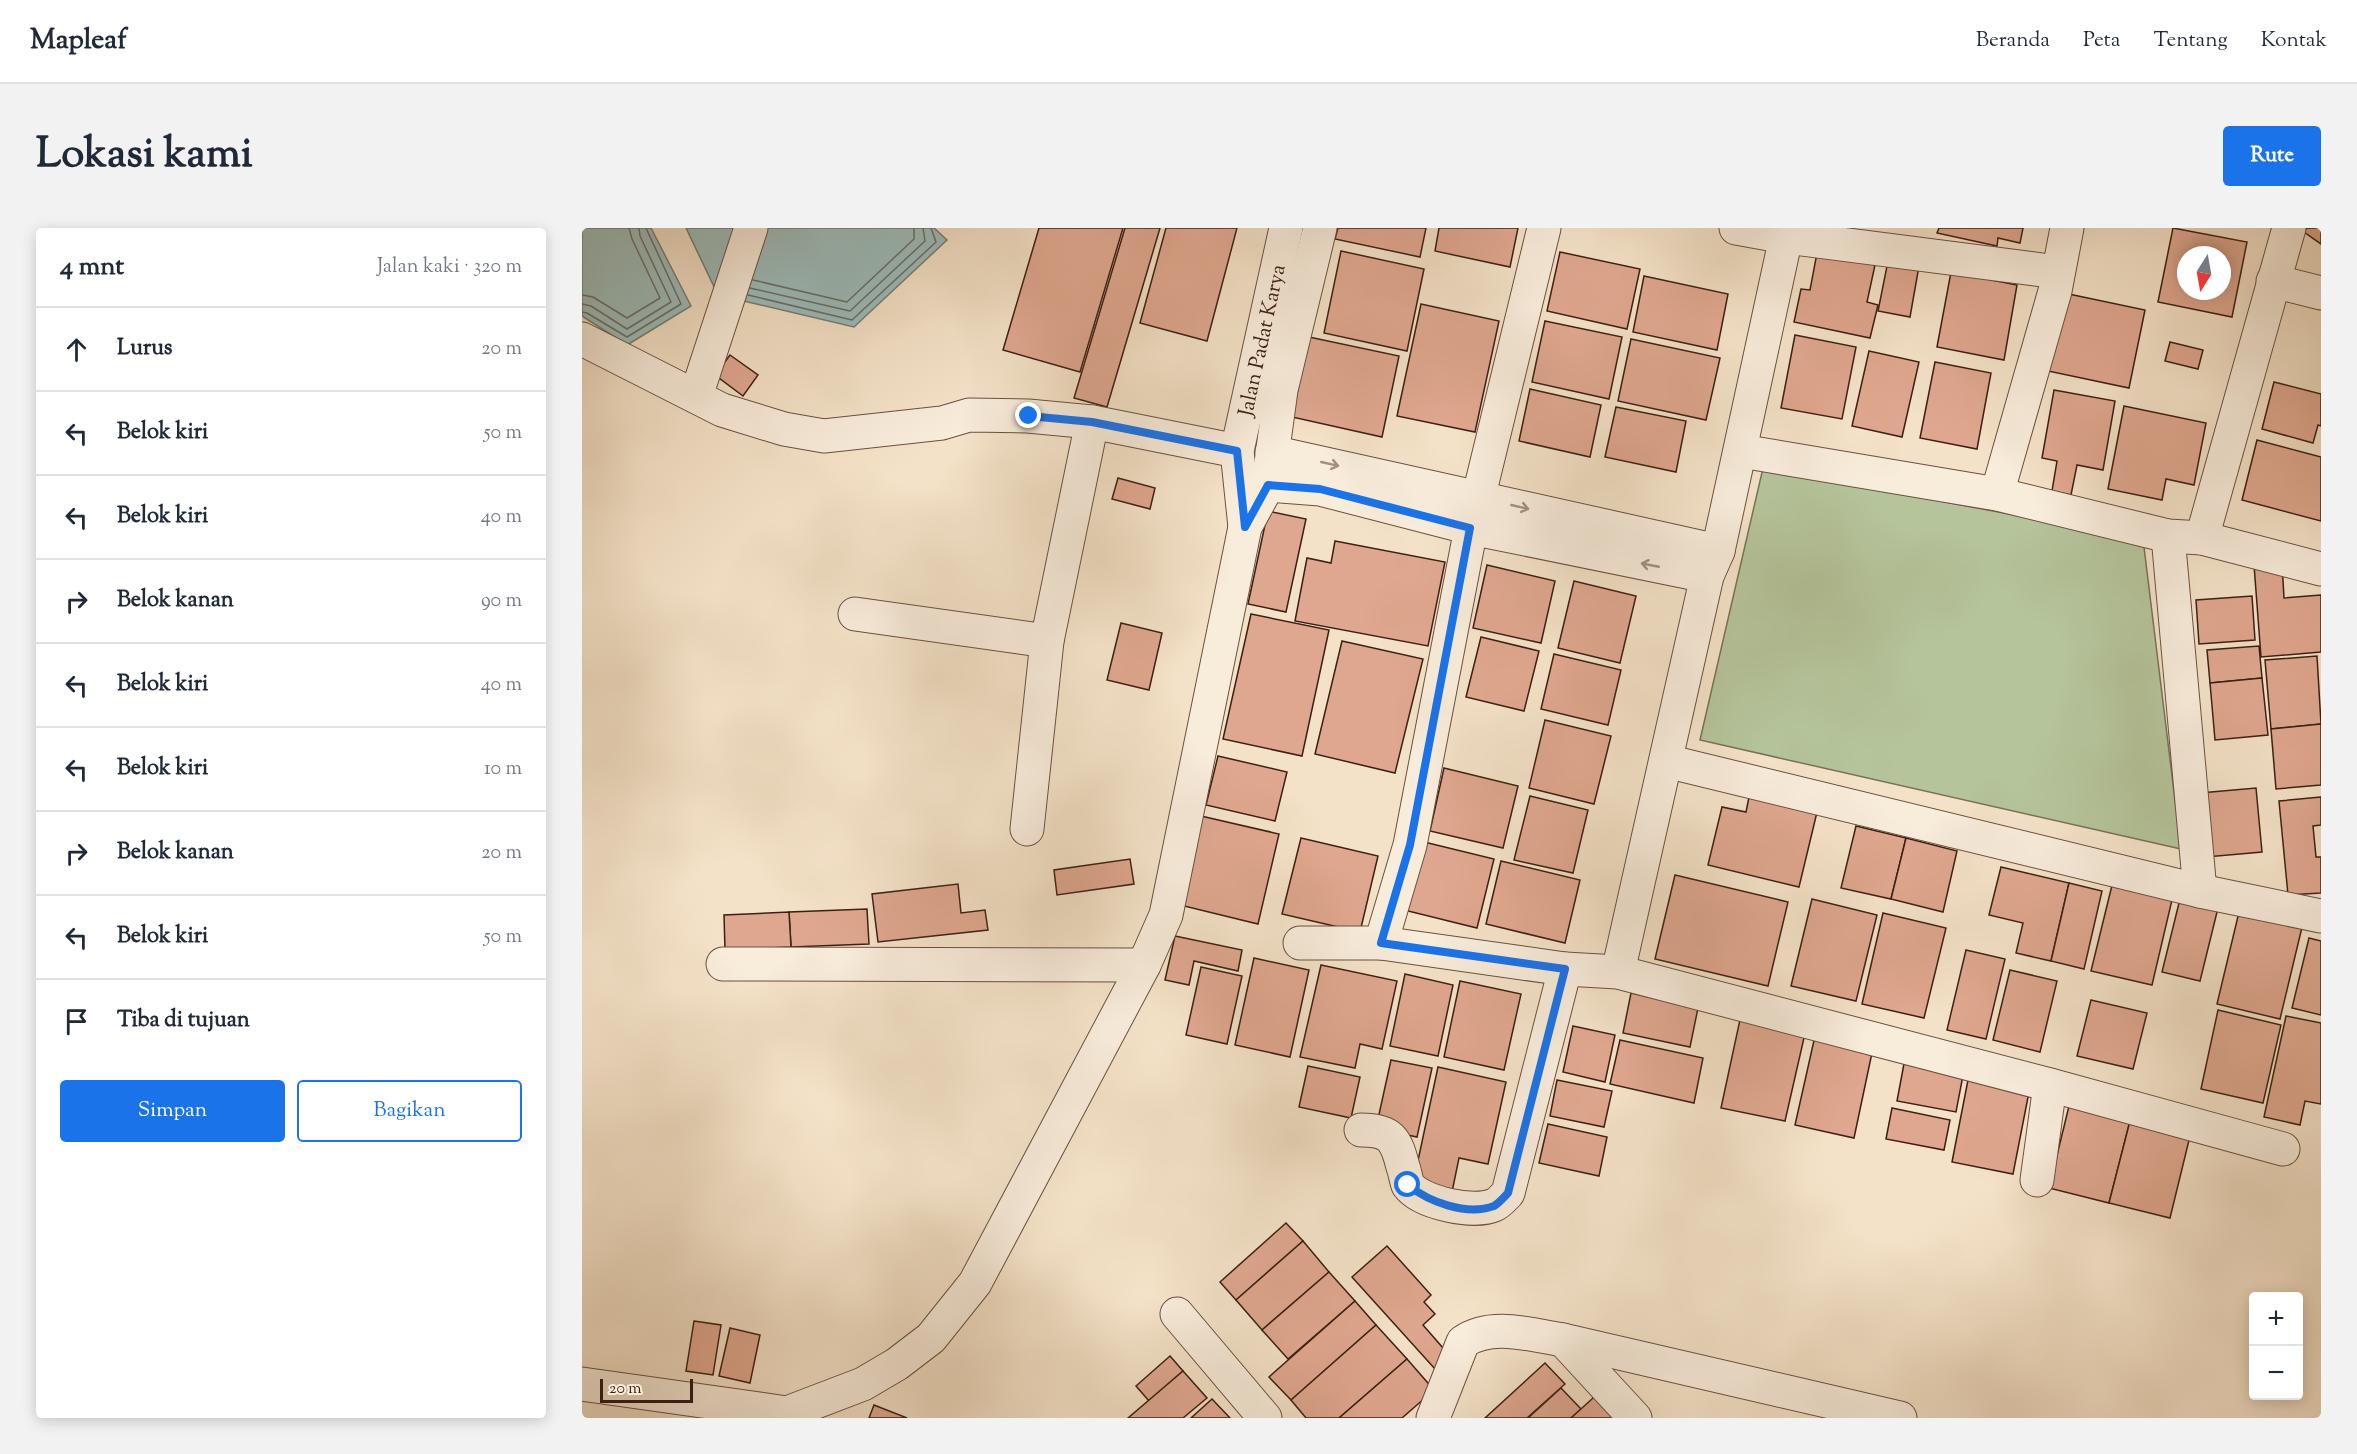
<!DOCTYPE html>
<html lang="id">
<meta charset="utf-8">
<style>
body{margin:0;font-family:"Sorts Mill Goudy",serif;background:#f2f2f3;color:#1f2937}
.controls{position:absolute;right:18px;bottom:18px;display:grid;overflow:hidden;border-radius:6px;box-shadow:0 3px 15px #0003}
.controls button{width:54px;height:54px;display:grid;place-items:center;padding:0;border:0;border-bottom:2px solid #e0e1e3;background:#fff;color:#1f2937;font:30px sans-serif}
.compass{position:absolute;left:1595px;top:18px;width:54px;height:54px;border-radius:50%;background:#fff;box-shadow:0 3px 15px #0003;rotate:191deg}
.scale{position:absolute;left:18px;bottom:15px;width:93px;box-sizing:border-box;padding-left:6px;border:3px solid #3d2013;border-top:0;font-size:16px;line-height:21px;white-space:nowrap;color:#3d2013;-webkit-text-stroke:4px #f8ecdb;paint-order:stroke}
.stop{position:absolute;width:18px;height:18px;margin:-14px;border:4px solid #1a73e8;border-radius:50%;background:#fff}
.stop.end{background:#1a73e8;border-color:#fff;box-shadow:0 2px 6px #0008}
.list{margin:0;padding:0;list-style:none}
h2{display:flex;justify-content:space-between;align-items:center;height:78px;margin:0;padding:0 24px;font-size:26px}
h2 small{font-size:20px;font-weight:400;color:#747a83}
.list li{display:grid;grid-template-columns:39px 1fr auto;gap:18px;align-items:center;box-sizing:border-box;height:84px;padding:0 24px;border-top:2px solid #e0e1e3}
.list b{display:block;font-size:22px;white-space:nowrap}
.list em{font-size:20px;font-style:normal;color:#747a83}
.actions{display:flex;gap:12px;padding:18px 24px}
.actions a{flex:1;padding:14px 0;border:2px solid #1a73e8;border-radius:6px;text-align:center;font-size:21px;color:#1a73e8}
.actions .main{background:#1a73e8;color:#fff}
.icon{flex:none;width:33px;height:33px;fill:none;stroke:currentColor;stroke-width:2;stroke-linecap:round;stroke-linejoin:round}
.map{position:relative;flex:none;width:1739px;height:1190px;overflow:hidden;border-radius:6px}
header{display:flex;align-items:center;gap:36px;box-sizing:border-box;height:84px;padding:0 30px;background:#fff;border-bottom:2px solid #e0e1e3}
header strong{font-size:28px}
nav{display:flex;gap:33px;margin-inline-start:auto;font-size:21px}
.intro{display:flex;align-items:center;justify-content:space-between;box-sizing:border-box;height:144px;padding:0 36px}
h1{margin:0;font-size:42px}
.button{padding:15px 27px;border-radius:6px;background:#1a73e8;color:#fff;font-size:21px;font-weight:700}
main{display:flex;gap:36px;padding:0 36px}
aside{flex:1;background:#fff;border-radius:6px;box-shadow:0 3px 15px #0003}
.map>svg:first-child{display:block}
</style>
<header>
<strong>Mapleaf</strong>
<nav><a>Beranda</a><a>Peta</a><a>Tentang</a><a>Kontak</a></nav>
</header>
<div class="intro"><h1>Lokasi kami</h1><a class="button">Rute</a></div>
<main>
<aside>
<h2>4 mnt<small>Jalan kaki · 320 m</small></h2>
<ul class="list">
<li><svg class="icon" aria-label="ahead" viewBox="0 0 24 24"><path d="M12 20V5M6 11l6-6 6 6"/></svg><div><b>Lurus</b></div><em>20 m</em></li>
<li><svg class="icon" aria-label="left" viewBox="0 0 24 24"><path d="M17 20v-9H6M10 6l-5 5 5 5"/></svg><div><b>Belok kiri</b></div><em>50 m</em></li>
<li><svg class="icon" aria-label="left" viewBox="0 0 24 24"><path d="M17 20v-9H6M10 6l-5 5 5 5"/></svg><div><b>Belok kiri</b></div><em>40 m</em></li>
<li><svg class="icon" aria-label="right" viewBox="0 0 24 24"><path d="M7 20v-9h11M14 6l5 5-5 5"/></svg><div><b>Belok kanan</b></div><em>90 m</em></li>
<li><svg class="icon" aria-label="left" viewBox="0 0 24 24"><path d="M17 20v-9H6M10 6l-5 5 5 5"/></svg><div><b>Belok kiri</b></div><em>40 m</em></li>
<li><svg class="icon" aria-label="left" viewBox="0 0 24 24"><path d="M17 20v-9H6M10 6l-5 5 5 5"/></svg><div><b>Belok kiri</b></div><em>10 m</em></li>
<li><svg class="icon" aria-label="right" viewBox="0 0 24 24"><path d="M7 20v-9h11M14 6l5 5-5 5"/></svg><div><b>Belok kanan</b></div><em>20 m</em></li>
<li><svg class="icon" aria-label="left" viewBox="0 0 24 24"><path d="M17 20v-9H6M10 6l-5 5 5 5"/></svg><div><b>Belok kiri</b></div><em>50 m</em></li>
<li><svg class="icon" aria-label="arrive" viewBox="0 0 24 24"><path d="M6 21V4h12l-3 4 3 4H6"/></svg><div><b>Tiba di tujuan</b></div></li>
</ul>
<div class="actions"><a class="main">Simpan</a><a>Bagikan</a></div>
</aside>
<div class="map">
<svg width="1739" height="1190" viewBox="0 0 1739 1190">
<rect width="100%" height="100%" fill="#f4e2c8"/>
<filter id="stains"><feTurbulence type="fractalNoise" baseFrequency=".00333" numOctaves="4"/><feColorMatrix values="0 0 0 0 .2 0 0 0 0 .09 0 0 0 0 .02 0 0 0 .5 -.17"/></filter>
<radialGradient id="worn" r=".72"><stop offset=".6" stop-color="#630" stop-opacity="0"/><stop offset="1" stop-color="#630" stop-opacity=".3"/></radialGradient>
<path fill="#b5c49b" stroke="#797257" stroke-width="1.5" d="M1181,240L1561,311L1599,621L1118,512Z"/>
<g fill="#9dbdbc" stroke="#777e78" stroke-width="1.5">
<path d="M0,0H69L109,78L45,117L0,88Z"/>
<path d="M104,0H352L365,12L272,99L136,67Z"/>
</g>
<g fill="none" stroke-linecap="round" stroke-linejoin="round">
<g stroke="#6d6e68" stroke-width="1.5">
<path d="M171,52L265,74L332,11V0"/>
<path d="M168,60L268,83L343,13L341,0"/>
<path d="M0,67L11,69L45,90L78,70L50,11L47,0"/>
<path d="M166,67L270,92L354,14L349,0"/>
<path d="M0,76L9,78L45,101L89,74L58,8L57,0"/>
<path d="M0,84L5,85L45,109L99,76L64,0"/>
</g>
</g>
<g fill="#dfa78f" stroke="#3d2013" stroke-width="1.5" fill-rule="evenodd">
<path d="M457,0H541L498,144L421,122Z"/>
<path d="M543,0H578L525,179L492,170Z"/>
<path d="M584,0H655L625,113L558,95Z"/>
<path d="M756,0H844L838,29L753,11Z"/>
<path d="M857,0H936L928,39L853,23Z"/>
<path d="M1357,0H1441L1438,15L1416,10L1415,18L1355,5Z"/>
<path d="M1591,0L1665,14L1650,89L1576,74ZM1604,27H1640V63H1604Z"/>
<path d="M1725,0H1739V16L1722,4Z"/>
<path d="M759,23L842,41L825,123L742,105Z"/>
<path d="M978,24L1058,41L1045,101L965,83Z"/>
<path d="M1235,25L1293,37L1285,74L1296,77L1288,110L1212,94L1219,61L1228,62Z"/>
<path d="M1306,33L1337,38L1328,89L1296,83Z"/>
<path d="M1369,44L1435,57L1422,132L1355,119Z"/>
<path d="M1062,48L1146,66L1135,122L1051,104Z"/>
<path d="M1482,65L1563,82L1547,160L1466,143Z"/>
<path d="M839,76L917,93L893,204L815,188Z"/>
<path d="M963,93L1040,109L1027,171L950,154Z"/>
<path d="M1213,107L1274,119L1260,191L1199,180Z"/>
<path d="M727,109L817,128L800,209L710,189Z"/>
<path d="M1049,111L1138,130L1124,192L1036,173Z"/>
<path d="M1588,114L1621,122L1616,141L1583,133Z"/>
<path d="M1287,123L1337,134L1320,209L1270,198Z"/>
<path d="M148,127L176,147L161,168L133,147Z"/>
<path d="M1353,134L1409,145L1395,221L1338,210Z"/>
<path d="M1692,154L1739,166V198L1736,197L1731,215L1680,201Z"/>
<path d="M948,161L1019,177L1008,229L937,213Z"/>
<path d="M1472,162L1533,173L1521,242L1495,237L1489,267L1470,263L1475,233L1460,230Z"/>
<path d="M1542,178L1624,195L1612,257L1584,251L1580,272L1526,261Z"/>
<path d="M1034,179L1104,193L1094,244L1023,229Z"/>
<path d="M1675,212L1739,229V293L1660,272Z"/>
<path d="M536,250L573,260L568,281L530,271Z"/>
<path d="M686,283L724,291L704,384L666,376Z"/>
<path d="M753,313L863,334L846,418L713,393L725,330L749,335Z"/>
<path d="M1700,335L1702,370L1739,367V424L1679,429L1672,337Z"/>
<path d="M905,337L973,353L959,415L891,400Z"/>
<path d="M992,353L1054,368L1038,435L976,420Z"/>
<path d="M1670,368L1673,412L1617,416L1614,372Z"/>
<path d="M669,386L747,402L720,528L641,511Z"/>
<path d="M539,395L580,405L567,462L525,452Z"/>
<path d="M899,409L957,423L942,483L884,469Z"/>
<path d="M760,413L841,431L813,545L733,526Z"/>
<path d="M1677,418L1680,450L1628,455L1625,422Z"/>
<path d="M972,426L1039,442L1026,497L959,481Z"/>
<path d="M1735,428L1739,496L1689,501L1683,432Z"/>
<path d="M1680,450L1686,507L1633,512L1628,455Z"/>
<path d="M963,492L1029,508L1012,576L947,560Z"/>
<path d="M1739,496V557L1694,561L1689,501Z"/>
<path d="M636,528L705,544L693,593L624,577Z"/>
<path d="M862,540L936,558L921,620L848,603Z"/>
<path d="M1674,560L1680,624L1624,629L1618,565Z"/>
<path d="M1168,564L1236,580L1217,659L1126,637L1140,579L1164,584Z"/>
<path d="M948,568L1006,582L991,645L932,632Z"/>
<path d="M1739,569V597L1731,598L1734,629H1739V665L1706,667L1697,573Z"/>
<path d="M619,588L697,606L676,696L598,677Z"/>
<path d="M1274,598L1324,610L1309,671L1259,660Z"/>
<path d="M719,610L796,628L778,704L700,686Z"/>
<path d="M1324,610L1375,623L1361,684L1309,671Z"/>
<path d="M838,613L912,631L895,700L822,682Z"/>
<path d="M548,631L552,656L475,667L472,642Z"/>
<path d="M919,633L998,652L983,715L904,696Z"/>
<path d="M1419,639L1487,655L1469,733L1434,725L1441,695L1407,687Z"/>
<path d="M1533,645L1593,659L1570,757L1509,743Z"/>
<path d="M1093,647L1206,674L1186,758L1073,731Z"/>
<path d="M1487,655L1520,663L1502,741L1469,733Z"/>
<path d="M376,656L379,685L403,682L406,702L296,714L290,666Z"/>
<path d="M1230,671L1295,687L1274,773L1209,758Z"/>
<path d="M1598,671L1636,680L1618,753L1580,744Z"/>
<path d="M1658,680L1721,695L1698,791L1635,776Z"/>
<path d="M285,681L287,716L209,719L207,684Z"/>
<path d="M207,684L209,719L143,722L142,687Z"/>
<path d="M1301,685L1364,700L1342,790L1280,776Z"/>
<path d="M593,708L660,722L656,743L612,733L607,757L583,752Z"/>
<path d="M1727,710L1739,713V787L1710,780Z"/>
<path d="M1384,722L1423,731L1404,811L1365,802Z"/>
<path d="M672,730L727,742L708,829L653,817Z"/>
<path d="M739,737L815,753L800,821L778,816L773,840L718,829Z"/>
<path d="M619,739L660,748L645,816L604,807Z"/>
<path d="M1428,742L1475,753L1458,824L1411,812Z"/>
<path d="M823,746L871,757L856,828L808,818Z"/>
<path d="M878,753L939,766L922,842L862,829Z"/>
<path d="M1049,765L1116,780L1108,819L1041,805Z"/>
<path d="M1509,772L1565,785L1551,841L1495,828Z"/>
<path d="M1636,782L1699,797L1681,875L1619,861Z"/>
<path d="M1159,787L1224,801L1203,893L1139,880Z"/>
<path d="M1704,788L1739,795V876L1723,873L1718,897L1682,889Z"/>
<path d="M991,798L1033,807L1023,854L981,844Z"/>
<path d="M1233,808L1291,820L1272,910L1213,897Z"/>
<path d="M1038,812L1121,830L1112,875L1028,856Z"/>
<path d="M1324,825L1383,837L1374,884L1315,873Z"/>
<path d="M809,832L850,840L835,909L794,900Z"/>
<path d="M726,838L778,849L769,890L717,879Z"/>
<path d="M856,839L924,854L906,936L877,930L870,964L831,956Z"/>
<path d="M975,852L1030,863L1022,899L968,888Z"/>
<path d="M1386,852L1447,864L1431,946L1370,934Z"/>
<path d="M1488,874L1549,889L1527,975L1467,960Z"/>
<path d="M1310,880L1368,892L1362,922L1304,911Z"/>
<path d="M1549,889L1609,904L1588,990L1527,975Z"/>
<path d="M966,896L1025,909L1017,948L957,935Z"/>
<path d="M704,995L721,1013L654,1072L638,1054Z"/>
<path d="M721,1013L747,1044L680,1102L654,1072Z"/>
<path d="M805,1018L849,1067L842,1074L853,1086L841,1097L868,1128L853,1141L770,1049Z"/>
<path d="M747,1044L773,1073L706,1131L680,1102Z"/>
<path d="M773,1073L794,1097L709,1172L687,1149Z"/>
<path d="M112,1093L139,1097L131,1147L104,1143Z"/>
<path d="M794,1097L825,1131L757,1190H724L709,1172Z"/>
<path d="M148,1100L178,1107L168,1155L137,1148Z"/>
<path d="M588,1128L601,1143L567,1173L554,1158Z"/>
<path d="M825,1131L852,1162L820,1190H757Z"/>
<path d="M963,1135L983,1156L945,1190H903Z"/>
<path d="M601,1143L625,1170L601,1190H546Z"/>
<path d="M979,1160L999,1181L989,1190H946Z"/>
<path d="M1022,1160L1045,1190H989Z"/>
<path d="M630,1171L648,1190H609Z"/>
<path d="M292,1177L325,1190H287Z"/>
</g>
<g fill="none" stroke-linecap="round" stroke-linejoin="round">
<g stroke="#6b5040" stroke-width="35">
<g id="minor">
<path d="M1154,0L1204,9L1476,44"/>
<path d="M1691,53L1739,65"/>
<path d="M0,111L140,182L202,201L242,208L360,195L387,187L446,188L510,194L655,223"/>
<path d="M114,168L169,0"/>
<path d="M1159,223L1415,266L1586,308L1620,310L1739,341"/>
<path d="M690,224L1136,323"/>
<path d="M686,257L738,261L889,300L1125,348"/>
<path d="M1415,266L1473,63L1485,0"/>
<path id="s1" d="M663,299L655,223L704,0"/>
<path d="M1586,308L1618,663"/>
<path d="M1620,310L1707,0"/>
<path d="M273,386L465,413"/>
<path d="M1084,533L1618,663L1739,688"/>
<path d="M445,601L465,413L510,194"/>
<path d="M718,715H799L983,741L1036,744L1468,857L1701,921"/>
<path d="M799,715L828,617L889,300L962,0"/>
<path d="M141,736L562,737"/>
<path d="M1036,744L1125,348L1136,323L1204,9"/>
<path d="M779,902C809,902 814,911 821,939C823,944 824,952 826,957C839,975 892,986 912,977C917,975 922,969 926,965L983,741"/>
<path d="M1455,952L1468,857"/>
<path d="M595,1086L683,1190"/>
<path d="M981,1112L1053,1190"/>
<path d="M0,1156L205,1185"/>
<path d="M199,1190L205,1185L281,1156L315,1136L349,1110L393,1055L562,737L584,687L663,299L686,257L699,162L738,0"/>
<path d="M851,1190L881,1114C909,1094 949,1107 981,1112L1318,1190"/>
</g>
</g>
<use href="#minor" stroke="#f8ecdb" stroke-width="33"/>
</g>
<defs><path id="oneway-shaft" d="M-6 0H5M1.5-3L5.5 0L1.5 3" fill="none" stroke-width="1.6" stroke-linecap="round" stroke-linejoin="round" transform="scale(1.5)"/></defs>
<g stroke="#a49081">
<use href="#oneway-shaft" transform="translate(748 236) rotate(13)"/>
<use href="#oneway-shaft" transform="translate(938 279) rotate(13)"/>
<use href="#oneway-shaft" transform="translate(1068 337) rotate(-169)"/>
</g>
<g fill="none" stroke-linecap="round" stroke-linejoin="round">
<path stroke="#1a73e8" stroke-width="8" d="M447,188L510,194L655,223L663,299L686,257L738,261L888,300L828,617L799,715L983,741L926,965C922,969 917,975 912,978C884,988 847,974 826,957"/>
</g>
<g text-anchor="middle" stroke-width="4.5" stroke-linejoin="round" paint-order="stroke">
<g font-size="21" fill="#3d2013" stroke="#f8ecdb">
<text dy="7" stroke="none"><textPath href="#s1" startOffset="190">Jalan Padat Karya</textPath></text>
</g>
</g>
<rect width="100%" height="100%" filter="url(#stains)"/>
<rect width="100%" height="100%" fill="url(#worn)"/>
</svg>
<div class="controls">
<button>+</button>
<button>−</button>
</div>
<svg class="compass" viewBox="-18 -18 36 36"><path d="M0-13l5 13h-10z" fill="#e53935"/><path d="M0 13l5-13h-10z" fill="#747a83"/></svg>
<div class="scale">20 m</div>
<div class="stop" style="left:826px;top:957px"></div>
<div class="stop end" style="left:447px;top:188px"></div>
</div>
</main>
